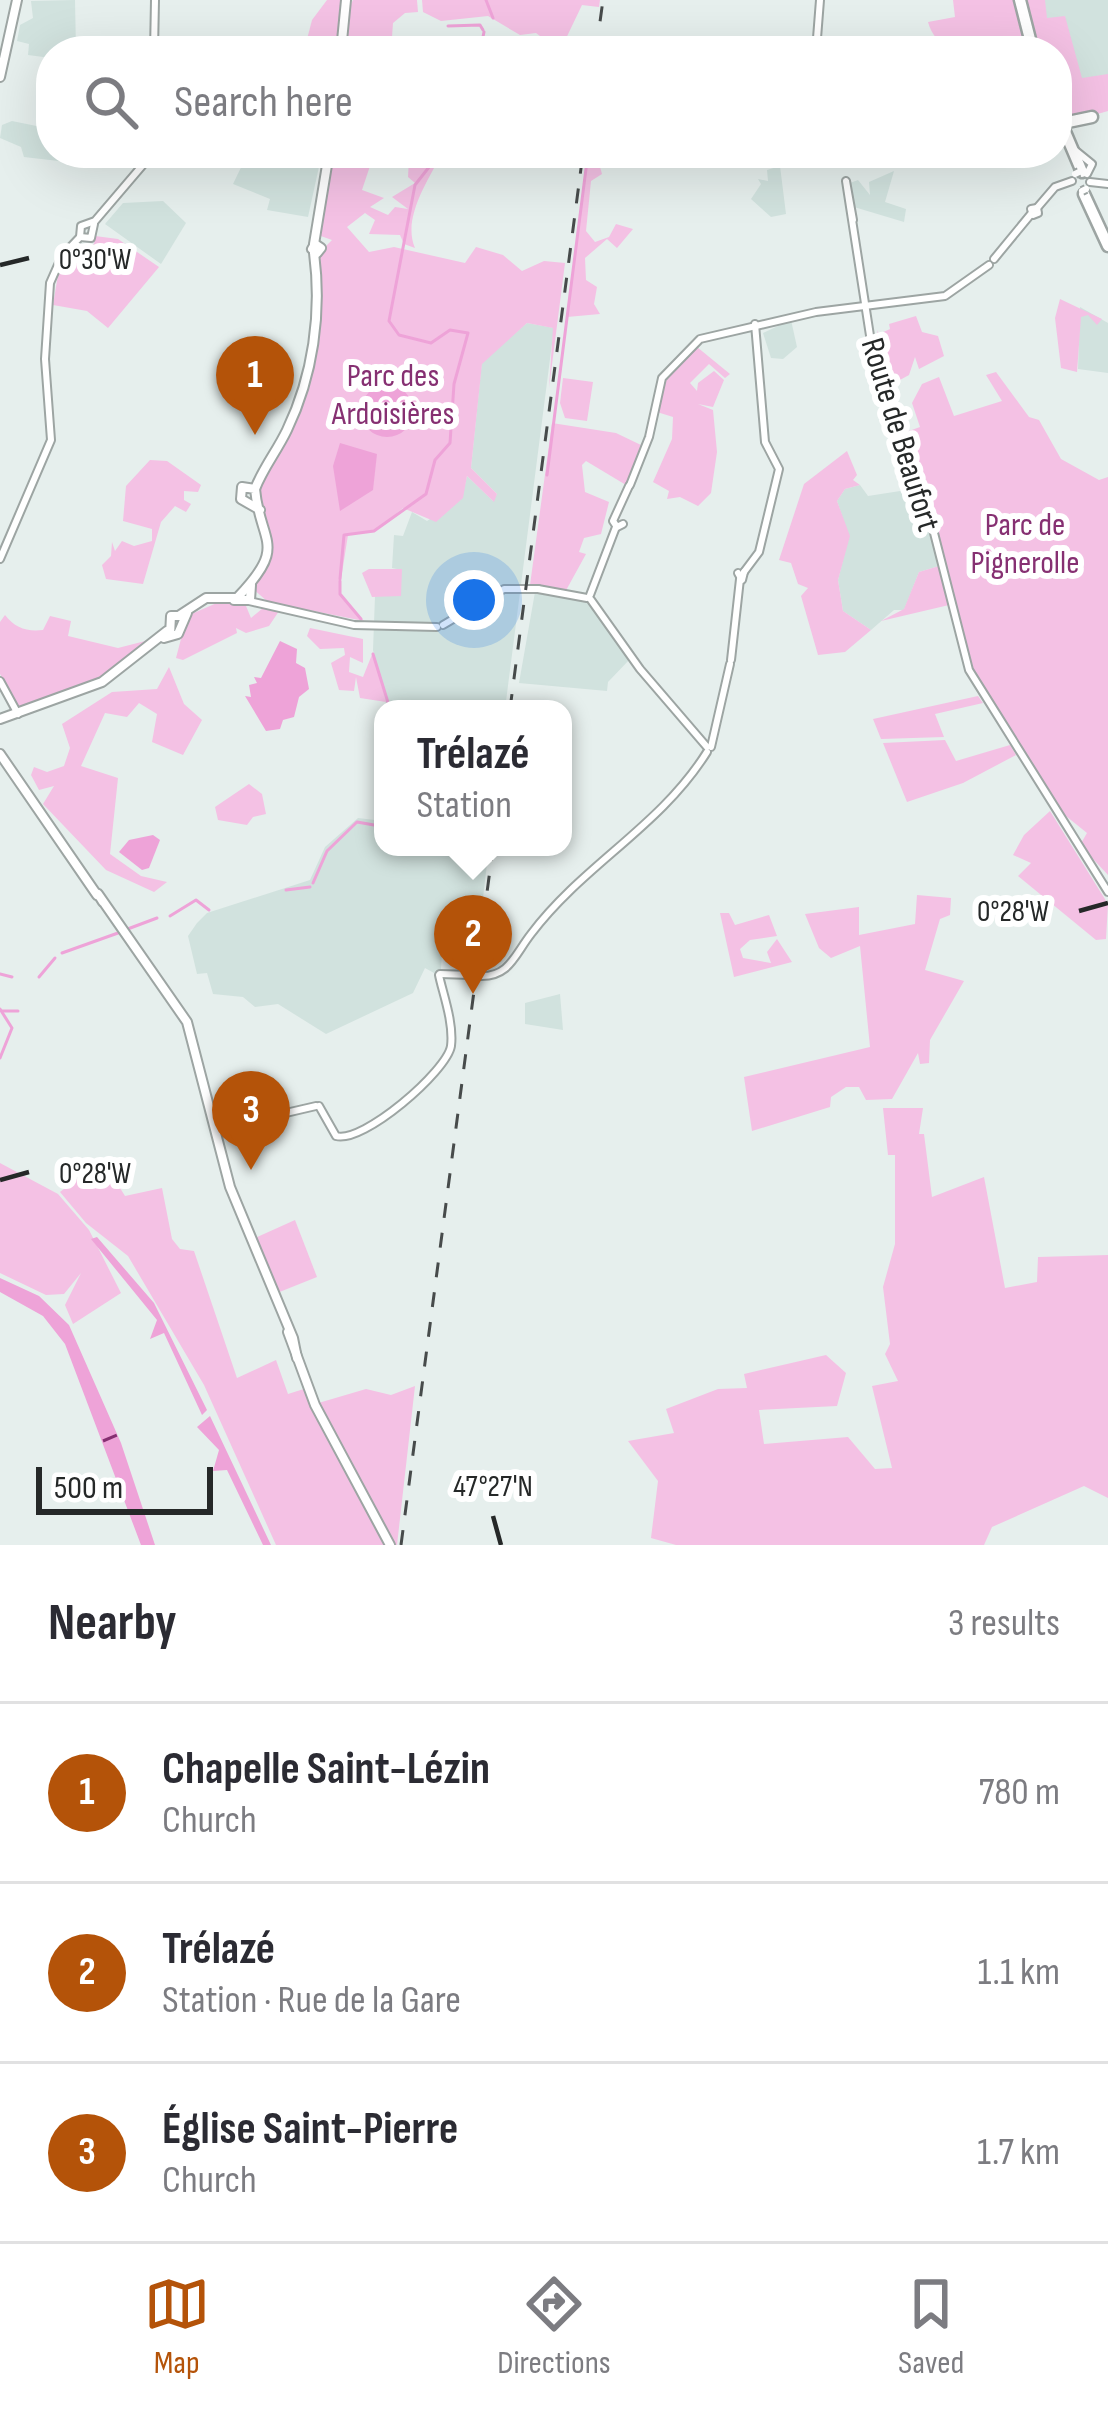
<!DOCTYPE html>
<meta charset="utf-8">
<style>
body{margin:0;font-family:"Sofia Sans Condensed",sans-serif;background:#f2f2f3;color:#2b2b33}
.scale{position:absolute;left:36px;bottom:30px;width:177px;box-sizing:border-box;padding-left:12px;border:6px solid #252828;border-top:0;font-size:33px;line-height:42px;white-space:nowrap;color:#252828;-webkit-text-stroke:9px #fff;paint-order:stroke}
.you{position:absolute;left:474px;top:600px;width:42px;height:42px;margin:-30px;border:9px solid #fff;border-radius:50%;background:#1a73e8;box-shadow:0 0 0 18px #1a73e833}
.badge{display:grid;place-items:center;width:78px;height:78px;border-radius:50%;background:#b45309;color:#fff;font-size:39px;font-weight:700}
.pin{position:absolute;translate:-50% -99px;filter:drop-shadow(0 3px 6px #0008)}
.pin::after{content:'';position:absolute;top:63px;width:42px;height:36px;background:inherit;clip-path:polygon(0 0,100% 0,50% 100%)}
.popup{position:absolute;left:374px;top:700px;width:198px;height:156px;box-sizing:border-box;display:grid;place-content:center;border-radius:24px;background:#fff;filter:drop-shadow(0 3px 9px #0005);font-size:39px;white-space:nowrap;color:#7c7c81}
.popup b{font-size:45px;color:#2b2b33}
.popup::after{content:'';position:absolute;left:50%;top:100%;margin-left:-24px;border:24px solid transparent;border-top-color:#fff}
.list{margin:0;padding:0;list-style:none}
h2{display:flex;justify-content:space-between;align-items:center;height:156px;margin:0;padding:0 48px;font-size:51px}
h2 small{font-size:39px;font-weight:400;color:#7c7c81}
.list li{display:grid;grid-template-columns:78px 1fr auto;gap:36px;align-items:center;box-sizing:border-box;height:180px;padding:0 48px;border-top:3px solid #e1e1e2}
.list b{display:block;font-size:45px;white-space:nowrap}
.list p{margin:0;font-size:39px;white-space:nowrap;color:#7c7c81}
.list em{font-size:39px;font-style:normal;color:#7c7c81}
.icon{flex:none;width:66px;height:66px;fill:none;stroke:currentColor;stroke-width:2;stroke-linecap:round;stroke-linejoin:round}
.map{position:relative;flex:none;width:1108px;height:1545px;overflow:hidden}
.search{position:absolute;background:#fff;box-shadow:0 12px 48px #0002;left:36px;right:36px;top:36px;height:132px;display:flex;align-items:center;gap:30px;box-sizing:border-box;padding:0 42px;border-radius:48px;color:#7c7c81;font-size:45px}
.sheet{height:696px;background:#fff}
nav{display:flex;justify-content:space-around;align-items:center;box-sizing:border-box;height:168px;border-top:3px solid #e1e1e2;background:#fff;font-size:33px;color:#7c7c81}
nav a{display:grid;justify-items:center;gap:6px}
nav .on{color:#b45309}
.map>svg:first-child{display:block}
</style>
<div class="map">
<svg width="1108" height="1545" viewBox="0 0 1108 1545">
<rect width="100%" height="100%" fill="#e6efed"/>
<g fill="#d1e2de">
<path d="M75,0L76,50L51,51V58L28,55L29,44L17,41L20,25L33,18L31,1Z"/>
<path d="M1031,0H1108V106L1081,117Z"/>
<path d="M12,121L51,129V153H68L67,162L24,157L21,147L0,138L2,125Z"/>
<path d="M248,153H322L308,217L267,210L270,199L233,184Z"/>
<path d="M780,166L786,214L771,217L751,199L761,184L758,179L768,181L767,170Z"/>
<path d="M894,171L885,202L906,209L904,222L854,207L850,183L858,180L870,195L869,182Z"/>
<path d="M163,201L186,223L161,264L105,224L123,203Z"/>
<path d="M1080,307L1108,323V373L1078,369Z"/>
<path d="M791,320L797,347L783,359L771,358L763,333Z"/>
<path d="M527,323L554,328L505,709H387L373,650L375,596L402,570L392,568L394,535L403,536L412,512L427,521L462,498L467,476L493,501L497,494L471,468L482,361Z"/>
<path d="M860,485L868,496L913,489L924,508L939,566L919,572L904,610H894L871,630L843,611L838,580L849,536L837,501L845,489Z"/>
<path d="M535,592L592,603L630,659L608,682L607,691L519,683Z"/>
<path d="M358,818L383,821V847H489L478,940L443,935L441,969L434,973L425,968L413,993L326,1034L278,1004L255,1007L243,997L213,994L207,973L197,974L188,936L197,923L207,913L310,880L325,847Z"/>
<path d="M560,994L563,1030L525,1024V1003Z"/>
</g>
<g fill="#f4c1e4">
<path d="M327,0H343L338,51H304L312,20Z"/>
<path d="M353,0H417L418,12L405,13L393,23L391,51H345L346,14Z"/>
<path d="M422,0H600L599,7L582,5L560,51L536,33L520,35L488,16L441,21L423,12Z"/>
<path d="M953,0H1018L1031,51C996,51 939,64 928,22L955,17Z"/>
<path d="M1025,0H1045L1047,18L1065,16L1082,78L1108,74V111L1073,121L1062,118L1057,106V51H1040Z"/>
<path d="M334,153H366L363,164L370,166L362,190L384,198L370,207L388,215L395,207L408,209L392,197L415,183L408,177L409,158L442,153C428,181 402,218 415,248L404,244L400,235L369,234L375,220L365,213L347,227L369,252L394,247L465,263L476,247L503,255L522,271L544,261L565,263L549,388L553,328L527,323L482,364L471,468L497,494L494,502L467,476L463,498L436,522L403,508L374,532L348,535L339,592L364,621L268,602L253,589L272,540L258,500V484L303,397L320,252L332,240L318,235Z"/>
<path d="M587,153H596L602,174L591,181L586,231L595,242L609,237L616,224L633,229L617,248L607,239L585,258L586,280L597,287L594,304L600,314L567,317Z"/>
<path d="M95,236L118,239L159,267L108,328L87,311L53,305L58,275L94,244Z"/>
<path d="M1060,299L1102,319L1097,325L1088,315L1081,317L1077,372L1061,368L1055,318Z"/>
<path d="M916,316L922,332L938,336L944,356L919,369L915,357L909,375L889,386L877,330L879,334L890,329L889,324Z"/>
<path d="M697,347L730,374L725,378L709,364L690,383L697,391L698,383L714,371L724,380L713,407L698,404L713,410L717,452L711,493L698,506L680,497L667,499L669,491L653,482L672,439L673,417L657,412L668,375Z"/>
<path d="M996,372L1029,417L1039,420L1061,459L1099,480L1108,477V875L1080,845L1087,833L1056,808L971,672L927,503L938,491L924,485L902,422L909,431L920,427L912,403L922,384L939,377L954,416L1002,401L986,375Z"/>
<path d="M563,378L593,382L587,421L565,418L560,403Z"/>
<path d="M552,423L616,433L641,445L626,485L586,461L582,465L585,492L609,502L601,534L584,538L579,552L586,554L564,594L530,585Z"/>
<path d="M847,451L857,475L853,480L860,485L845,489L837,501L850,536L838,580L843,611L871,630L845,652L818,655L801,596L808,588L798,584L791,563L779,560L804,484Z"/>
<path d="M150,460L167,461L201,485L198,492L184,491V500L191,504L186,512L175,506L161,522L143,584L106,579L102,565L111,556L112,542L115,551L122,541L134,546L152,541V529L123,521L126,486Z"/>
<path d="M939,566L949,605L881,621L904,609L919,572Z"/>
<path d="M369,569H402L401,596L372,597L362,573Z"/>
<path d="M219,602L246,606L251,618L263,608L279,611L269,626L246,633L236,628L237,633L183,660L176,658L187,616Z"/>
<path d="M5,615C15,628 27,632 43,630L50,616L71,621L68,636L118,648L153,639L98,682L21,711L0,674V622Z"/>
<path d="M310,628L363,639V663L350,657L349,672L363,677L373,652L386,702L360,698L356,677L354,691L339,690L331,663L345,655L344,648L320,649L307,636Z"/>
<path d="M169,667L184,704L202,720L183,755L152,742L157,714L139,703L127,717L105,713L81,766L118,778L110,854L141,876L167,882L154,892L106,870L43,804L54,786L39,790L31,775L34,767L47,772L64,766L70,748L62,724L112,692L157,689Z"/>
<path d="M978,696L983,703L935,714L944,737L881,739L873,719Z"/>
<path d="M945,740L956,761L1010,745L1016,755L963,783L907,802L883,743Z"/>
<path d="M249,784L262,794L266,814L253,817L247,825L218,820L215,807Z"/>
<path d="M1050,811L1108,904L1106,939L1096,940L1018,876L1031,863L1013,855L1024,835Z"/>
<path d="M917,895L951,898L950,915L940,919L925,970L964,981L930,1040L929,1063L920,1064L918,1053L892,1099L866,1100L859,1087H846L831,1097L830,1107L752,1131L744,1077L870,1047L860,946L831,958L819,948L805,914L859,907V935L915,924Z"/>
<path d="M720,913H729L735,925L769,915L777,936L750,940L740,949L743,958L771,963L767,952L777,939L792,962L734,977Z"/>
<path d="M883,1108H923L919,1134H924L932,1197L984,1177L1005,1288L1037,1282L1038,1257L1108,1255V1498L1084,1486L992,1527L984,1545H676L651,1538L658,1481L628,1441L674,1433L666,1409L718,1389L747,1388L744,1374L826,1355L846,1373L837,1406L759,1410L764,1444L848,1437L875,1469L892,1468L872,1386L898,1381L885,1354L890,1344L883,1287L895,1244V1155H888Z"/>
<path d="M102,1159L125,1196L162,1188L172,1239L180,1249L194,1251L237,1378L276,1360L288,1394L307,1388L315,1404L366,1389L391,1395L415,1386L397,1545H276L204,1385L128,1256L86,1223L60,1192Z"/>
<path d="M0,1163L58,1194L89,1230L121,1293L73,1324L65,1305L81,1273L64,1294L46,1295L0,1273Z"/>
<path d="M295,1220L317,1277L277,1293L255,1238Z"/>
</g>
<g fill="#eea3d8">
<circle cx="387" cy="411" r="26"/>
<path d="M340,443L377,454L373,490L340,511L333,466Z"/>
<path d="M280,641L297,649L296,663L305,668L309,689L299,697L294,717L283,720L280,729L266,731L245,696L251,697L249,685L257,683L254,677L261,678Z"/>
<path d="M153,835L160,840L149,868L142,870L119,852L129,840Z"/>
<path d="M97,1237L154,1303L207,1410L202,1415L164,1333L150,1339L157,1320L91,1239Z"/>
<path d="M0,1278L39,1296L69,1325L121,1443L155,1545H141L65,1344L43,1316L0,1292Z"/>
<path d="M210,1416L271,1545H263L227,1470L213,1471L219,1450L197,1427Z"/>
</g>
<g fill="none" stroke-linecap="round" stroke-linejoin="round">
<g stroke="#eea3d8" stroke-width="3">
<path d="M486,0L493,18"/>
<path d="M448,26L480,25L483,30"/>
<path d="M480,51L484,32"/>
<path d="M547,475L588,153"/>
<path d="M340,579L344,535L374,531L426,494L435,460L450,443L454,384L468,333L450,330L431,343L399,335L389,321L415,185L440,153"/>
<path d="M340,581V594L361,619"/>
<path d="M373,654L390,709"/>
<path d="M377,826L383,824"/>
<path d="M313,883L327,851L357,822L374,825"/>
<path d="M286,890L310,887"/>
<path d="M170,916L196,900L209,910"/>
<path d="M125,930L157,918"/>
<path d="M62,953L118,933"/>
<path d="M0,974L12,977"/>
<path d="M39,977L55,958"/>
<path d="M0,1009L12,1028L0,1058"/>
<path d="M2,1011H18"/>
</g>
<path stroke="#852f71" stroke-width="3" stroke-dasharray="15 12" stroke-linecap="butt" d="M103,1441L117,1435"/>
<g stroke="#9da5a3" stroke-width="10">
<g id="tertiary">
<path d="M154,51L155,0"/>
<path d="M816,51L820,0"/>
<path d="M1076,151L1092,164L1087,174"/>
<path d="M1090,182L1108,184"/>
<path d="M1037,208L1055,187L1072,181"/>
<path d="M1037,208L1038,213L1033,215L1031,209Z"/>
<path d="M853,220L846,181L871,342L921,482L969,670L1108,892"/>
<path d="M80,237L91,238L94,224"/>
<path d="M994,259L1031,214"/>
<path d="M630,485L649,437L662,378L700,339L816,312L945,296L989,265"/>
<path d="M623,524L617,527L613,521L629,486"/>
<path d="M0,559L51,440L45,359L50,283L62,256L80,237L81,226L95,221L153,153"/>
<path d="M744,572L759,552L779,469L765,442L755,324"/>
<path d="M738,573L742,580L744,572"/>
<path d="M538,589L587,598"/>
<path d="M590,595L616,527"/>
<path d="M591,600L640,669L707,747"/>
<path d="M249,601L354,625L437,627"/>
<path d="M443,625L504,589H538"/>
<path d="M731,660L740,579"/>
<path d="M0,681L18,714"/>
<path d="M711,747L730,664"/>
<path d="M440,974L471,975"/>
<path d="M480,976C509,977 514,956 531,934C584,864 660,827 707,752"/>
<path d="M319,1106L336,1136C363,1144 447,1071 451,1046C454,1022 442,991 439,975"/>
<path d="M217,1129L316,1106"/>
</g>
</g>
<g stroke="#9da5a3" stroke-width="12">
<g id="secondary">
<path d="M341,51L346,0"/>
<path d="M0,77L17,0"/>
<path d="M314,244L329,153"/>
<path d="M315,244L321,248L317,253L312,249Z"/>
<path d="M255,489C263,468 277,451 287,430C313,376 322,313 314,253"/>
<path d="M234,600H250L251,585"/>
<path d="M180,615L206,598H237C289,544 260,544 255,489L242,487L241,499L260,510"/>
<path d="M170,635L171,616H182"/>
<path d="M164,638L178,634L187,613"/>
<path d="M0,719L102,682L167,631"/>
<path d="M0,754L97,895"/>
<path d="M103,902L98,894L187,1022L230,1187L293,1338L297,1358"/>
<path d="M288,1332L315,1405L390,1545"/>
</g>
</g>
<g stroke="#9da5a3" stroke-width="15">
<g id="trunk">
<path d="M1020,0L1033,51"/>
<path d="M1057,113L1082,172"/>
<path d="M1058,113L1068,122L1092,117"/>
<path d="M1084,194L1108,246"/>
</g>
</g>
<use href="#tertiary" stroke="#fff" stroke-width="6"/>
<use href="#secondary" stroke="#fff" stroke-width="8"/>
<use href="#trunk" stroke="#fff" stroke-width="10"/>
<g stroke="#474b4b" stroke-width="3" stroke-dasharray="15 15" stroke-linecap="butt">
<path d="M596,51L603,0"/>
<path d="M510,709L583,153"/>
<path d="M401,1545L493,847"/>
</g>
<g stroke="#9da5a3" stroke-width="10" stroke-linecap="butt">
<g id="tertiary-bridge">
<path d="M1075,174L1079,172"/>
<path d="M1082,191L1086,189"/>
<path d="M471,975L480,976"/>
</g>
</g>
<use href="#tertiary-bridge" stroke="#fff" stroke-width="6"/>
</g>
<path fill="none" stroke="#252828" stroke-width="4.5" d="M0,265L29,258M1079,911L1108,903M0,1180L29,1172M493,1516L501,1545"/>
<g text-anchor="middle" stroke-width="12" stroke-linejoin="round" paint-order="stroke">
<g font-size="33" fill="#863072" stroke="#fff">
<text x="393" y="386">Parc des<tspan x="393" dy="38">Ardoisières</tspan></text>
<text x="1025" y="535">Parc de<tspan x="1025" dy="38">Pignerolle</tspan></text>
</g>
<g font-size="33" fill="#252828" stroke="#fff">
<text transform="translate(902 434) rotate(73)" y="12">Route de Beaufort</text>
</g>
</g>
<g font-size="30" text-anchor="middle" fill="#252828" stroke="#fff" stroke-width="12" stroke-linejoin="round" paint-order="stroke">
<text x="95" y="269">0°30'W</text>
<text x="1013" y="921">0°28'W</text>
<text x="95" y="1183">0°28'W</text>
<text x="493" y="1496">47°27'N</text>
</g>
</svg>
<div class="scale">500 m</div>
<div class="you"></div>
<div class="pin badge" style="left:255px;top:435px">1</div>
<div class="pin badge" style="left:473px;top:994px">2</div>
<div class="popup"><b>Trélazé</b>Station</div>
<div class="pin badge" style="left:251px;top:1170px">3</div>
<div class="search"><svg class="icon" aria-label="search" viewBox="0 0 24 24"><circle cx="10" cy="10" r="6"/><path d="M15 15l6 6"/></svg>Search here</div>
</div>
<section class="sheet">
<h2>Nearby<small>3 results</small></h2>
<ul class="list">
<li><span class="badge">1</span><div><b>Chapelle Saint-Lézin</b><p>Church</p></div><em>780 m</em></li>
<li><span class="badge">2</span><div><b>Trélazé</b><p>Station · Rue de la Gare</p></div><em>1.1 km</em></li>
<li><span class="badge">3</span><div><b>Église Saint-Pierre</b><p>Church</p></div><em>1.7 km</em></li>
</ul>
</section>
<nav>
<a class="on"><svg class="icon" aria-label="map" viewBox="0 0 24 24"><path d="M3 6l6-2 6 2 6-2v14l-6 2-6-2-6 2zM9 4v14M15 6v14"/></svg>Map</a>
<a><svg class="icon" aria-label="directions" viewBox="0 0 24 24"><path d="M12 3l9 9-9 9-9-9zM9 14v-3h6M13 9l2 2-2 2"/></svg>Directions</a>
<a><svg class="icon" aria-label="saved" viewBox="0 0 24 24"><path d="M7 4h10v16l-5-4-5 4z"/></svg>Saved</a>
</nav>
